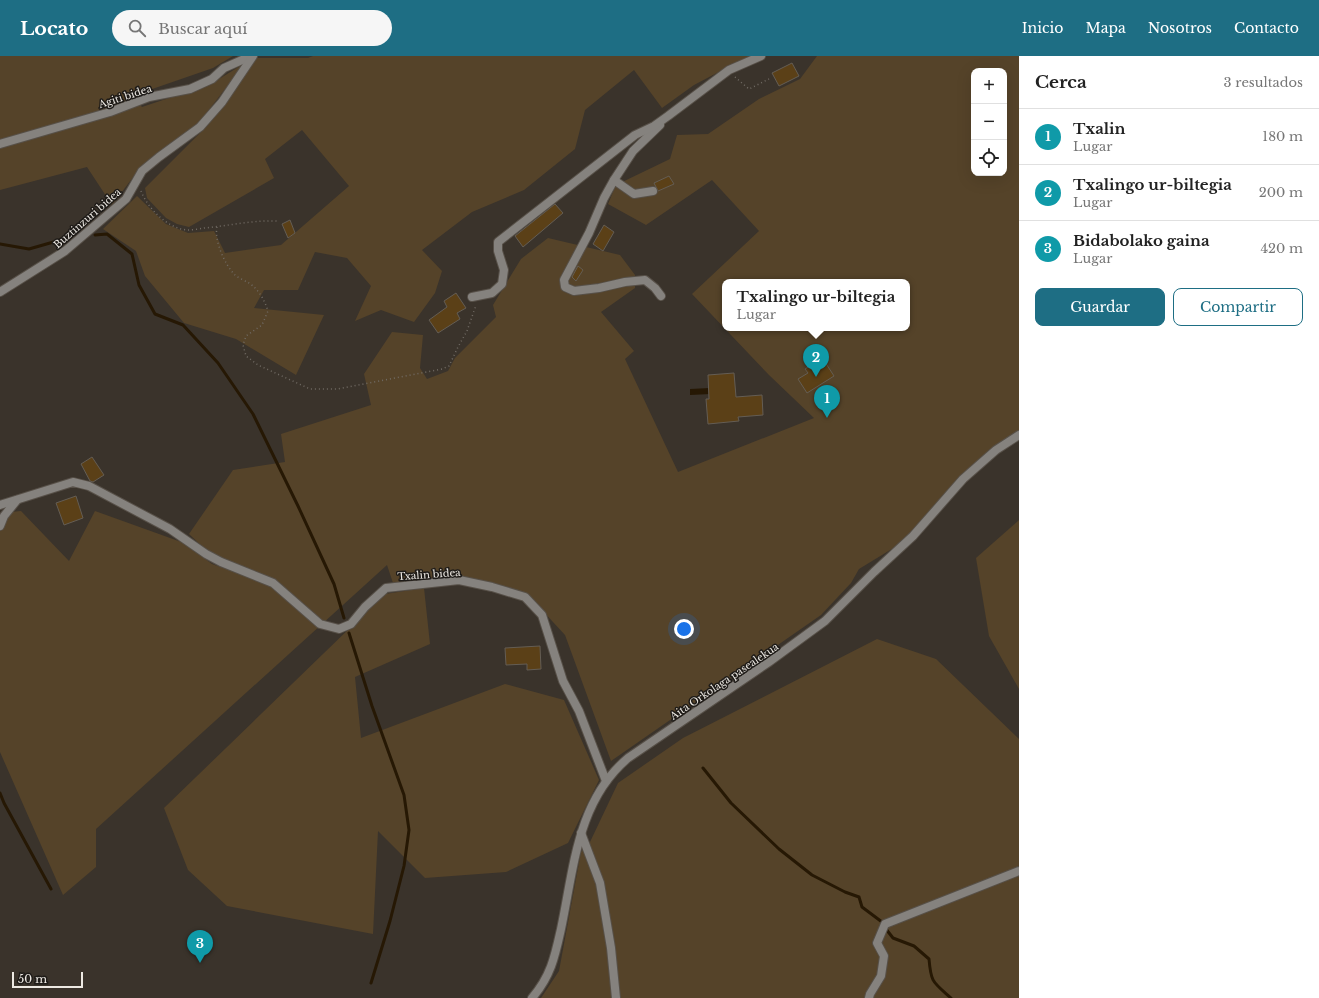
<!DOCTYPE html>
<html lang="es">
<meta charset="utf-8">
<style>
body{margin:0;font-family:"Libre Baskerville",serif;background:#f6f6f6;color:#222}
.controls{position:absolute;right:12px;top:12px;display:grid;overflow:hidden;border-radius:8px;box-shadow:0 4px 16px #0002}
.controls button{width:36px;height:36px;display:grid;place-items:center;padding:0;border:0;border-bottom:1px solid #e0e0e0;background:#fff;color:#222;font:20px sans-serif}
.scale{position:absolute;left:12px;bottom:10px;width:71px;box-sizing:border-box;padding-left:4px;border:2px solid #ede9e3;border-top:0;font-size:11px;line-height:14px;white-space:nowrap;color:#ede9e3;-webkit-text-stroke:3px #1e1b18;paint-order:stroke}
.you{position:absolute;left:684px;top:573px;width:14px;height:14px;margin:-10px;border:3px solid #fff;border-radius:50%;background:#1a73e8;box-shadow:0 0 0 6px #1a73e833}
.badge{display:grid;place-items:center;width:26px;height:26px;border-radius:50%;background:#1e6e84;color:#fff;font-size:13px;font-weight:700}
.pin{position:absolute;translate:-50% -33px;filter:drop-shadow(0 1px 2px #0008)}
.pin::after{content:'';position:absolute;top:21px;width:14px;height:12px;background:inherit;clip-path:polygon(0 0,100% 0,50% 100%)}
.popup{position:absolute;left:722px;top:223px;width:188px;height:52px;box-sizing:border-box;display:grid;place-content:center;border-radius:8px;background:#fff;filter:drop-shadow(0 1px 3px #0005);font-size:13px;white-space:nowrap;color:#767676}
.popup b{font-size:15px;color:#222}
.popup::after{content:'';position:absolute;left:50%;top:100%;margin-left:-8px;border:8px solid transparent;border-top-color:#fff}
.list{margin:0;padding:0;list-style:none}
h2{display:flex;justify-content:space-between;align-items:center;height:52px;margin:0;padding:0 16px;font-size:17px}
h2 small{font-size:13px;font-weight:400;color:#767676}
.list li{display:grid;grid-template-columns:26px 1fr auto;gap:12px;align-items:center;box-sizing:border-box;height:56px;padding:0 16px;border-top:1px solid #e0e0e0}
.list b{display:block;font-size:15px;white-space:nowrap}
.list p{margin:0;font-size:13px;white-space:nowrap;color:#767676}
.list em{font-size:13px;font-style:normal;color:#767676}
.actions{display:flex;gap:8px;padding:12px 16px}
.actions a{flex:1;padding:9px 0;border:1px solid #1e6e84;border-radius:8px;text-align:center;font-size:14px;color:#1e6e84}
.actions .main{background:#1e6e84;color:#fff}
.icon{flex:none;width:22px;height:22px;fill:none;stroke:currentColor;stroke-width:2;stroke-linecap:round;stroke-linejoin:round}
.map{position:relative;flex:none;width:1019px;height:942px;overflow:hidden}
header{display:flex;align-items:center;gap:24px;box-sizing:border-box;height:56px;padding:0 20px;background:#1e6e84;color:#fff}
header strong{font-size:19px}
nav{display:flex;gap:22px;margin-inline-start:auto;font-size:14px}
.search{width:280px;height:36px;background:#f6f6f6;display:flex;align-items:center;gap:10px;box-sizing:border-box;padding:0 14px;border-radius:22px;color:#767676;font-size:15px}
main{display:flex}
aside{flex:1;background:#fff}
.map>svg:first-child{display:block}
</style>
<header>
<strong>Locato</strong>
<div class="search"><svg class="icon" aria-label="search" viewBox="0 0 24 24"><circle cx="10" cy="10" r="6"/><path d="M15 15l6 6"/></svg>Buscar aquí</div>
<nav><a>Inicio</a><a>Mapa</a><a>Nosotros</a><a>Contacto</a></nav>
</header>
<main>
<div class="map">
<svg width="1019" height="942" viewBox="0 0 1019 942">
<rect width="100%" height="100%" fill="#3a332b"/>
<g fill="#554329" fill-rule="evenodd">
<path d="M0,0H233L213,12L132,40L142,51L211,28L245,7L198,68L140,112L112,149L87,111L0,134Z"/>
<path d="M313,0H749L694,29L662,52L634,14L585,54L575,93L524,134L472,156L422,194L442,215L435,237L414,266L381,254L355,265L371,230L347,202L315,196L298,234H264L254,252L324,259L296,319L236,283L184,267L145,220L136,195L103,173L137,140L166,168L188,177L214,175L225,197L281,189L349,130L302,74L265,103L274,122L189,171L177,168L166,162L147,142L145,132L201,76L227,46L256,2H308Z"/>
<path d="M817,0H1019V375L995,390L900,488L859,513L851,527L821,559L611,705L565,579L528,539L499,529L462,521L393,527L387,509L96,773V811L63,839L0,696V457L21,455L69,505L95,455L184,487L212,508L258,524L260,517L230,507L207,495L189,478L233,414L285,406L281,378L371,349L364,318L392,276L423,279L420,312L427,323L448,315L455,302L496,261L493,249L521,203L548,182L620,199L635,219V232L601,256L634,295L625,303L678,416L814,362L769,319L692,238L759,175L712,124L646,169L608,148L616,129L670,103L677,79L708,78L759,43L800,23ZM974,15H1004V117H974ZM725,226H907V272H725Z"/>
<path d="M1019,464V633L989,580L976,502Z"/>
<path d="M424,532L430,588L355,621L361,682L505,628L564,644L599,724L568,787L506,816L425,822L378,775L373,878L227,850L188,814L164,752L385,538Z"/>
<path d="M877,583L936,603L1019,683V942H541L559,915L581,796L590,786L618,727L683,682Z"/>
</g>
<path fill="#261804" d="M710,332L711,338L690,339V333Z"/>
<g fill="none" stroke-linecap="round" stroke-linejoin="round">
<g stroke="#261804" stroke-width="3">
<path d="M95,179L107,178L132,198L139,229L155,258L183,269L218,307L253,358L298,450L334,528L344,562"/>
<path d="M0,188L29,193L71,181"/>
<path d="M349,577L372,650L404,739L409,774L404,810L390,865L371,927"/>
<path d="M703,712L731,747L779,793L812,819L845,836L859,841L862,851L882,866"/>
<path d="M0,737L4,747L51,833"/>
<path d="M886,873L893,882L914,890L929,903C931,927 933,926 951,942"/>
</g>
</g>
<g fill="#5b4017" stroke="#645d54">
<path d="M792,7L799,20L779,30L772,17Z"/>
<path d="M669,120L674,128L658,135L654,127Z"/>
<path d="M555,148L563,157L523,191L515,180Z"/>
<path d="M290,164L295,177L288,182L282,168Z"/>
<path d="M604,169L614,176L603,195L593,188Z"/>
<path d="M578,210L583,214L576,225L572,221Z"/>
<path d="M456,237L466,252L457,257L460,263L438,277L429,264L447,251L444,245Z"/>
<path d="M825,306L834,320L807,337L798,323L808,317L805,313L813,308L815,312Z"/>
<path d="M734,317L736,341L762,339L763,359L738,361L739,365L708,368L706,343H709L708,319Z"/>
<path d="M92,401L104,419L93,426L90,425L81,408Z"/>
<path d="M76,440L83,462L64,469L56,447Z"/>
<path d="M540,590L541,613L527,614V608L506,609L505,592Z"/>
</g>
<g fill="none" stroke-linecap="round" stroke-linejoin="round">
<g stroke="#575048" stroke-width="10">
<g id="minor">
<path d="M660,69L633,95L614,124L604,142L589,177L564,224L565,231L574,235L599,232L625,226L645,224L655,232L661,240"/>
<path d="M0,88L110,56L149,41L190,33L212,23L224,12L251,0"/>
<path d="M614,124L634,138L653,135"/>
<path d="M0,236L65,195L126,143L142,115L159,101L200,71L222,46L253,0"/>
<path d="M472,241L492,237L502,228L504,214L498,195V186L635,79L654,70L668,60L729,14L761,0"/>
<path d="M0,449L73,426L89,430L170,473L206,498L221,506L273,527L320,568L339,573L351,568L365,551L386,532L459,524L492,531L525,541L542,559L563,625L579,655L606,725"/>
<path d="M0,470L4,460L17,444"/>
<path d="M581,777L600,827L611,892L616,942"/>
<path d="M532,942C551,920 555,900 561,873C574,812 577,745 628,702L769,606L825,565L874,516L913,480L963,423L996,394L1019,379"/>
<path d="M869,942L870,938L881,920L884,900L877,887L885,868L1019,815"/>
</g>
</g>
<g stroke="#716b64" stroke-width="1.5" stroke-dasharray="1 3" stroke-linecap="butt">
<path d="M735,21L749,33L769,23"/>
<path d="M141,135C148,153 168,173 188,174C193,174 199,173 204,172C228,170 252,164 277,165"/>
<path d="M217,171C214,185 225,209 235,219C239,222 245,225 249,227C259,234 264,243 268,255L262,269L246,280L243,289L246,300L258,309L310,333H337L442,313L449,310L458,291L467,275L475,252L474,250"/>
</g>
<use href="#minor" stroke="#85827e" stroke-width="8"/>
</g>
<g text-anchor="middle" stroke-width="3" stroke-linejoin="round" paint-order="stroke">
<g font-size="10" fill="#ede9e3" stroke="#1e1b18">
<text transform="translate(125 40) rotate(-18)" y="4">Agiti bidea</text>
<text transform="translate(87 162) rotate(-41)" y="4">Buztinzuri bidea</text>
<text transform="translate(429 518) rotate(-4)" y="4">Txalin bidea</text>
<text transform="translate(724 625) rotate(-34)" y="4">Aita Orkolaga pasealekua</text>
</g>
</g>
</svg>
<div class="controls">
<button>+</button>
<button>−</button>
<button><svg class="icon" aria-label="locate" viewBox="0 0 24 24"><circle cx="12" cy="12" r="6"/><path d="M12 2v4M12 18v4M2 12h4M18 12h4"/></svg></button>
</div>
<div class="scale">50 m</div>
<div class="you"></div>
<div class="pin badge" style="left:827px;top:362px;background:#0f9aa8">1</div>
<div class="pin badge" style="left:816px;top:321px;background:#0f9aa8">2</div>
<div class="popup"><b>Txalingo ur-biltegia</b>Lugar</div>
<div class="pin badge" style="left:200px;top:907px;background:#0f9aa8">3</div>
</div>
<aside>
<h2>Cerca<small>3 resultados</small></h2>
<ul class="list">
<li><span class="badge" style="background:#0f9aa8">1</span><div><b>Txalin</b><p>Lugar</p></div><em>180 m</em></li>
<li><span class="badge" style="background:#0f9aa8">2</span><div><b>Txalingo ur-biltegia</b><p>Lugar</p></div><em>200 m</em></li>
<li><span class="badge" style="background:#0f9aa8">3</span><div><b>Bidabolako gaina</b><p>Lugar</p></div><em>420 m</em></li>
</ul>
<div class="actions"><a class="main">Guardar</a><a>Compartir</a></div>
</aside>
</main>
